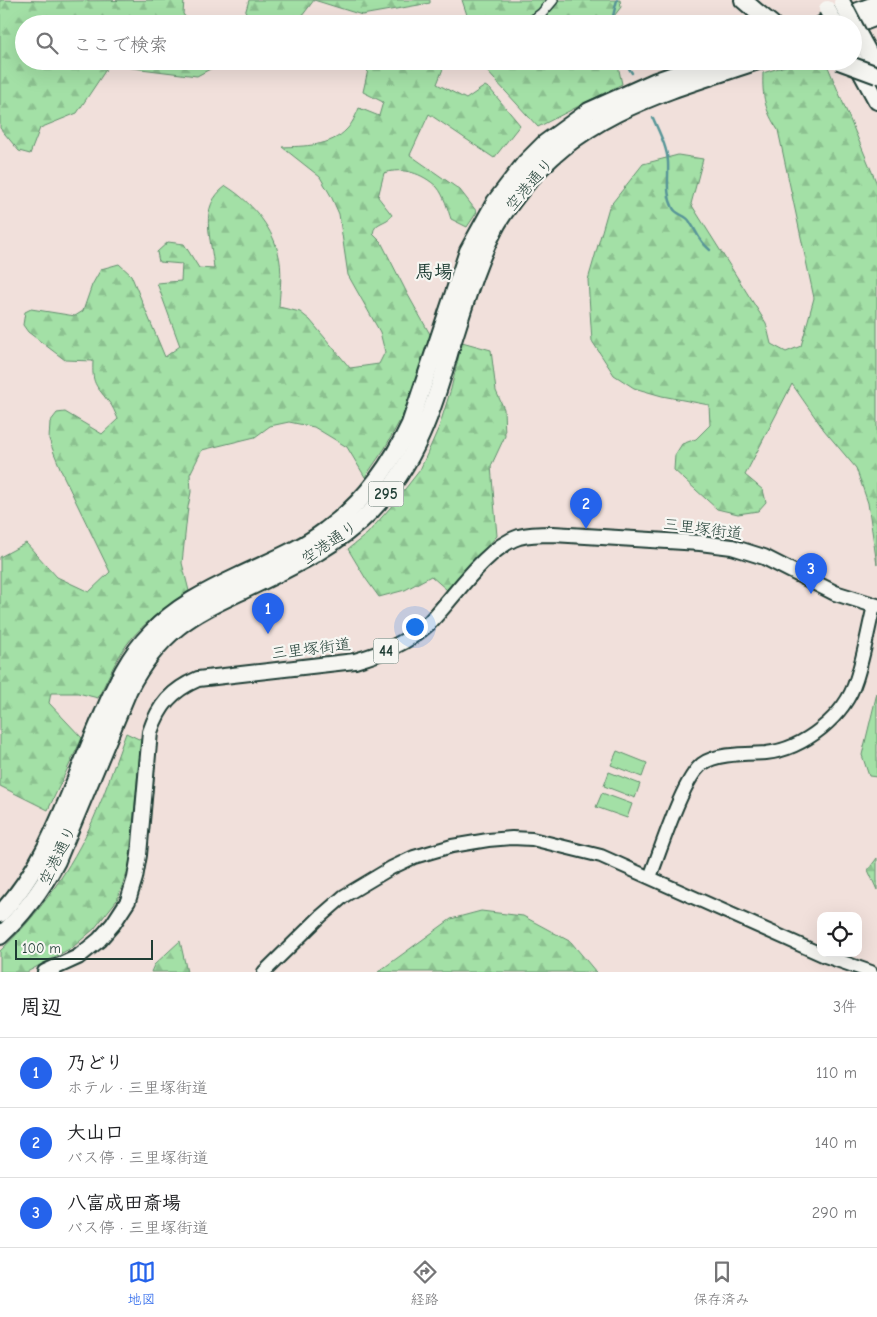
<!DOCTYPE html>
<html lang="ja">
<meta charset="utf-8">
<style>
body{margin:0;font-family:"Comic Neue","Klee One",sans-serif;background:#f2f2f2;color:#202124}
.controls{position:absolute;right:15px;bottom:15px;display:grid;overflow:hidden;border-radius:10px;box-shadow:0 5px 20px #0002}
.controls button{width:45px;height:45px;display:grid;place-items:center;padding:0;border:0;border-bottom:1px solid #e0e0e0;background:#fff;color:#202124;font:25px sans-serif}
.scale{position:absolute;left:15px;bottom:12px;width:138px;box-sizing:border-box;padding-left:5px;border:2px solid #1f3d34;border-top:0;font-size:14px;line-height:18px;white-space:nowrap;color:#1f3d34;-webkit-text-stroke:4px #f6f6f2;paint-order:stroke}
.you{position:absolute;left:414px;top:626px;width:18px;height:18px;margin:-12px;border:4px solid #fff;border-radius:50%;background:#1a73e8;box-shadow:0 0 0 8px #1a73e833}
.badge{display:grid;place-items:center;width:32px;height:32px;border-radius:50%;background:#2563eb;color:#fff;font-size:16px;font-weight:700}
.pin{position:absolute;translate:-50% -41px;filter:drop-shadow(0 1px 2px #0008)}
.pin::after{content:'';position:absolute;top:26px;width:18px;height:15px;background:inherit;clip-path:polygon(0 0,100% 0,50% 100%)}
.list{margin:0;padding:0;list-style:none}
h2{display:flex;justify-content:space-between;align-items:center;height:65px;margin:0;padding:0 20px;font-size:21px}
h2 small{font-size:16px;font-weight:400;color:#757577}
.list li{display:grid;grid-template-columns:32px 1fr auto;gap:15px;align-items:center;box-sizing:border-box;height:70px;padding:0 20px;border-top:1px solid #e0e0e0}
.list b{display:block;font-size:19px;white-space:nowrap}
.list p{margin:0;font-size:16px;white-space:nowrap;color:#757577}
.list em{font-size:16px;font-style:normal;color:#757577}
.icon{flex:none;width:28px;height:28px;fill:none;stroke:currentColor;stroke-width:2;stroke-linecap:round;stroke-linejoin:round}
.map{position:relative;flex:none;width:877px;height:972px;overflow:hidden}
.search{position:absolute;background:#fff;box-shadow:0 5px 20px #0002;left:15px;right:15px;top:15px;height:55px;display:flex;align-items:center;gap:12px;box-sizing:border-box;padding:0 18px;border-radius:28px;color:#757577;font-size:19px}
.sheet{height:275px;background:#fff}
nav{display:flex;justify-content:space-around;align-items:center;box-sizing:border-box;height:70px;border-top:1px solid #e0e0e0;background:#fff;font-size:14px;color:#757577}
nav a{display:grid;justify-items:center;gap:2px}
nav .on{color:#2563eb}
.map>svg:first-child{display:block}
</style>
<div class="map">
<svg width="877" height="972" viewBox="0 0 877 972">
<defs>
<pattern id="forest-firs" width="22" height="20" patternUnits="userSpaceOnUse" patternTransform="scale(1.25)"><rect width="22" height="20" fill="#a3e0a6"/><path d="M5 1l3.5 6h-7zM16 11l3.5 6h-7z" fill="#8cc190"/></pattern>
</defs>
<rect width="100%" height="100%" fill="#f1e0db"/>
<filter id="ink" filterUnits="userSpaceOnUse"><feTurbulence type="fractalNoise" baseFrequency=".02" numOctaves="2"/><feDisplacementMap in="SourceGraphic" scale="10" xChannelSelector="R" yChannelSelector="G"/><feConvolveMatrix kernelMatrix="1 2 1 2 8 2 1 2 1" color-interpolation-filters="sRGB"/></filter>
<g filter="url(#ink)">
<g fill="url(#forest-firs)" stroke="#618e6d">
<path d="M0,0L48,1L184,0L183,14L191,24H24V61H213L212,68L197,76L109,65L77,113L40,128L30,154L19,151L0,128Z"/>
<path d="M249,0H430V3L362,15L314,0L296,24H242Z"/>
<path d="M462,0H620L621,7L608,24H470Z"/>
<path d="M370,61H401L413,67L414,61H446L437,84L466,99L485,86L490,89L520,125L494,158L429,114L410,155L460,190L477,212L467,227L451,219C448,210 444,195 437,187C422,173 403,167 384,173L378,197L392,215C387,224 374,221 373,234L381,242L408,295L431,336L403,415L385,448L365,477L347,447L314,427L289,422L270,426L255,437L202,450L190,474L191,492L188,507L182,563L189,591C167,606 145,621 128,643C116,659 107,680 98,698L78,693H51L49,703L82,738L48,810L0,786V557L26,543L57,577L89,592L110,572L63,475L54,453L49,439L50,422L57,413L65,412L102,434L118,419C115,413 113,406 108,401C95,384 92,384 93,361L65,360L28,332L23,325L25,312L31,309L75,316L83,311L92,285L101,269L119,264L131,275L165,357L180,346L157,283L181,281L182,264L159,262L157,252L168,242L184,244L199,268L214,269C212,238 197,207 226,186C250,201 271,225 278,252C283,270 280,289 279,307L300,312L310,320L350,368L379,364L385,352L380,332L348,275L339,214L331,196L320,177L282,147C303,146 331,147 347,129C352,124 356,115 359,108L379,116L383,102L363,92Z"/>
<path d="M482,61H617L622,84L538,127L485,69Z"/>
<path d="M798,62L828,67L877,184V565L868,503L856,468L824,430L792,384L745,475L763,490L766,502L758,511L738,514L717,509L674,470L675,455L682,444L696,439L710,425L709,405L662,396L634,388L614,375L592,341L588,280L609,207L643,164L678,155L703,159L691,204L766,323L771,344L786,352L801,346L814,298L778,130C765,111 762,96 763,73Z"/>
<path d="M462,342L491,350L496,391L504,409L505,436L491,466L497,536L447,590L431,576L405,590L379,597L366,579L348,549L367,534L390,508L420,470L439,427L451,389Z"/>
<path d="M126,733L141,740L129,867L117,900L94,929L73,947L27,972H0V951C39,915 71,868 93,820C106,792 115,762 126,733Z"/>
<path d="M877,858V890L868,870Z"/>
<path d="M481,911L523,916L571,942L596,972H378L451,919Z"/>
<path d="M180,941L187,972H151L154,965Z"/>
</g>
<g fill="#a3e0a6" stroke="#618e6d">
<path d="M877,693V777L869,776L862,755Z"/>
<path d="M617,751L647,763L642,777L611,765Z"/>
<path d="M609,772L640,784L635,798L604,786Z"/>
<path d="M602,793L632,804L627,818L596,807Z"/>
</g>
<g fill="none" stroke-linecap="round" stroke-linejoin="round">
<g stroke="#599698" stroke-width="2.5">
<path d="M611,24L617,0"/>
<path d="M613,61L626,64L632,73"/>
<path d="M653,118C659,132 667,147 668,162C669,178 665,193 673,208C676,215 687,215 690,222C698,234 698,240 710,250"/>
</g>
<g stroke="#1f3d34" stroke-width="12">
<g id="street">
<path d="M528,24L542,13L553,0"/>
<path d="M474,64L478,61"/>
</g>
</g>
<g stroke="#1f3d34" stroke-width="16">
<g id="secondary">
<path d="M650,877C661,850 682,780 702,764C716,753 748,754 766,753C804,749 845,716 856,680C864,656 868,630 874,606"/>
<path d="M264,972L321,916L344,896L391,868L414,857L452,846L488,840L512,838L532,839L601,856L825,956L871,972"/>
</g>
</g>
<g stroke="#1f3d34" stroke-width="18">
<path id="primary" d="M45,972L78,957L99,940L113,924L128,901L135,878L139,855L150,732C159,705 172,690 198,679L355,661C383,653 407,643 429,623C454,598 485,548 519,537C530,534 542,534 553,534L700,543L732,547L764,557L835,593L877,606"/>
</g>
<g stroke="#1f3d34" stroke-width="20">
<g id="highway">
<path d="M743,0L757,12L772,24"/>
<path d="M823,24L877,4"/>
<path d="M853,26L877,17"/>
<path d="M861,39L877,68"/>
<path d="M853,57L877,101"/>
<path d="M0,914C52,859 72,782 103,714C115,685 129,655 151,633C175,607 207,591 239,576C268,562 300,550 326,530C363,503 391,465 410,424L468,251L495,202L525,163L545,143L589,111L656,81L714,61"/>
<path d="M0,936C23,915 42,889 57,861L129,689C141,666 157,644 178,627C197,612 219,602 240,592C287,569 334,549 371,511C416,464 434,408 451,347C464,307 475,266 495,228C502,214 512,202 522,189C584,111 668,91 758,61"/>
</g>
</g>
<use href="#street" stroke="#f6f6f2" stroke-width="9"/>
<use href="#secondary" stroke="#f6f6f2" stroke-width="12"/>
<use href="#primary" stroke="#f6f6f2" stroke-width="14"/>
<use href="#highway" stroke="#f6f6f2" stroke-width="16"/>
<g stroke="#1f3d34" stroke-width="20" stroke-linecap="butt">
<g id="highway-bridge">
<path d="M842,3L853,24"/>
<path d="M827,9L835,24"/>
<path d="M853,24L861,39"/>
<path d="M839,61L877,75"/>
</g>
</g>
<use href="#highway-bridge" stroke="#f6f6f2" stroke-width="16"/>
</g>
</g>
<g text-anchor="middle" stroke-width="4.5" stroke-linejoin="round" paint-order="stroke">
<g fill="#f6f6f2" stroke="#60746d" stroke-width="1">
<rect x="368.5" y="481.5" width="35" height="25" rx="4"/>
<rect x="373.5" y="638.5" width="25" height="25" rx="4"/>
</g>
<g font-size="15" font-weight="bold" fill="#1f3d34">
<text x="386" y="499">295</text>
<text x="386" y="656">44</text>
</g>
<g font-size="16" fill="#1f3d34" stroke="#f6f6f2">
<text transform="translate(529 184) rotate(-49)" y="6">空港通り</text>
<text transform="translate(703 528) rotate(7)" y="6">三里塚街道</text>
<text transform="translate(329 542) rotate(-34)" y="6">空港通り</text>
<text transform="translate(311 648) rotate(-7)" y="6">三里塚街道</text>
<text transform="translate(57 855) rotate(-64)" y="6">空港通り</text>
</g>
<g font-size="19" font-weight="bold" fill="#1f3d34" stroke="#f6f6f2">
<text x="434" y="278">馬場</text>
</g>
</g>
</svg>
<div class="controls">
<button><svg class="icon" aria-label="locate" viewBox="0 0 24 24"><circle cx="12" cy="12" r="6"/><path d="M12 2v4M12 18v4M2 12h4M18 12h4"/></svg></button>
</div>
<div class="scale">100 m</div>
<div class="you"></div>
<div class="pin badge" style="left:268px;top:634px">1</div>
<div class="pin badge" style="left:586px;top:529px">2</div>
<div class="pin badge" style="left:811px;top:594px">3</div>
<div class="search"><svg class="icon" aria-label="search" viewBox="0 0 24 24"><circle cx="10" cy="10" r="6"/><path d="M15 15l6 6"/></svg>ここで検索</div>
</div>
<section class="sheet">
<h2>周辺<small>3件</small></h2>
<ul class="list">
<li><span class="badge">1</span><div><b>乃どり</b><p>ホテル · 三里塚街道</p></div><em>110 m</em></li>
<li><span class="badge">2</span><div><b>大山口</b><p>バス停 · 三里塚街道</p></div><em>140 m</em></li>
<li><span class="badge">3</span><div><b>八富成田斎場</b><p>バス停 · 三里塚街道</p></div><em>290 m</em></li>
</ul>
</section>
<nav>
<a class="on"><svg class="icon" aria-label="map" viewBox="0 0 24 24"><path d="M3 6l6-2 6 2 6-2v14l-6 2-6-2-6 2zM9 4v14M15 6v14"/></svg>地図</a>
<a><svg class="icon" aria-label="directions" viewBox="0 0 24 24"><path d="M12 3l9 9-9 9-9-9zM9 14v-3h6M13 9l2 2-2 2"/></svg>経路</a>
<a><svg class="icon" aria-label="saved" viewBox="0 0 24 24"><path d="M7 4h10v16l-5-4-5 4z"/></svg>保存済み</a>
</nav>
